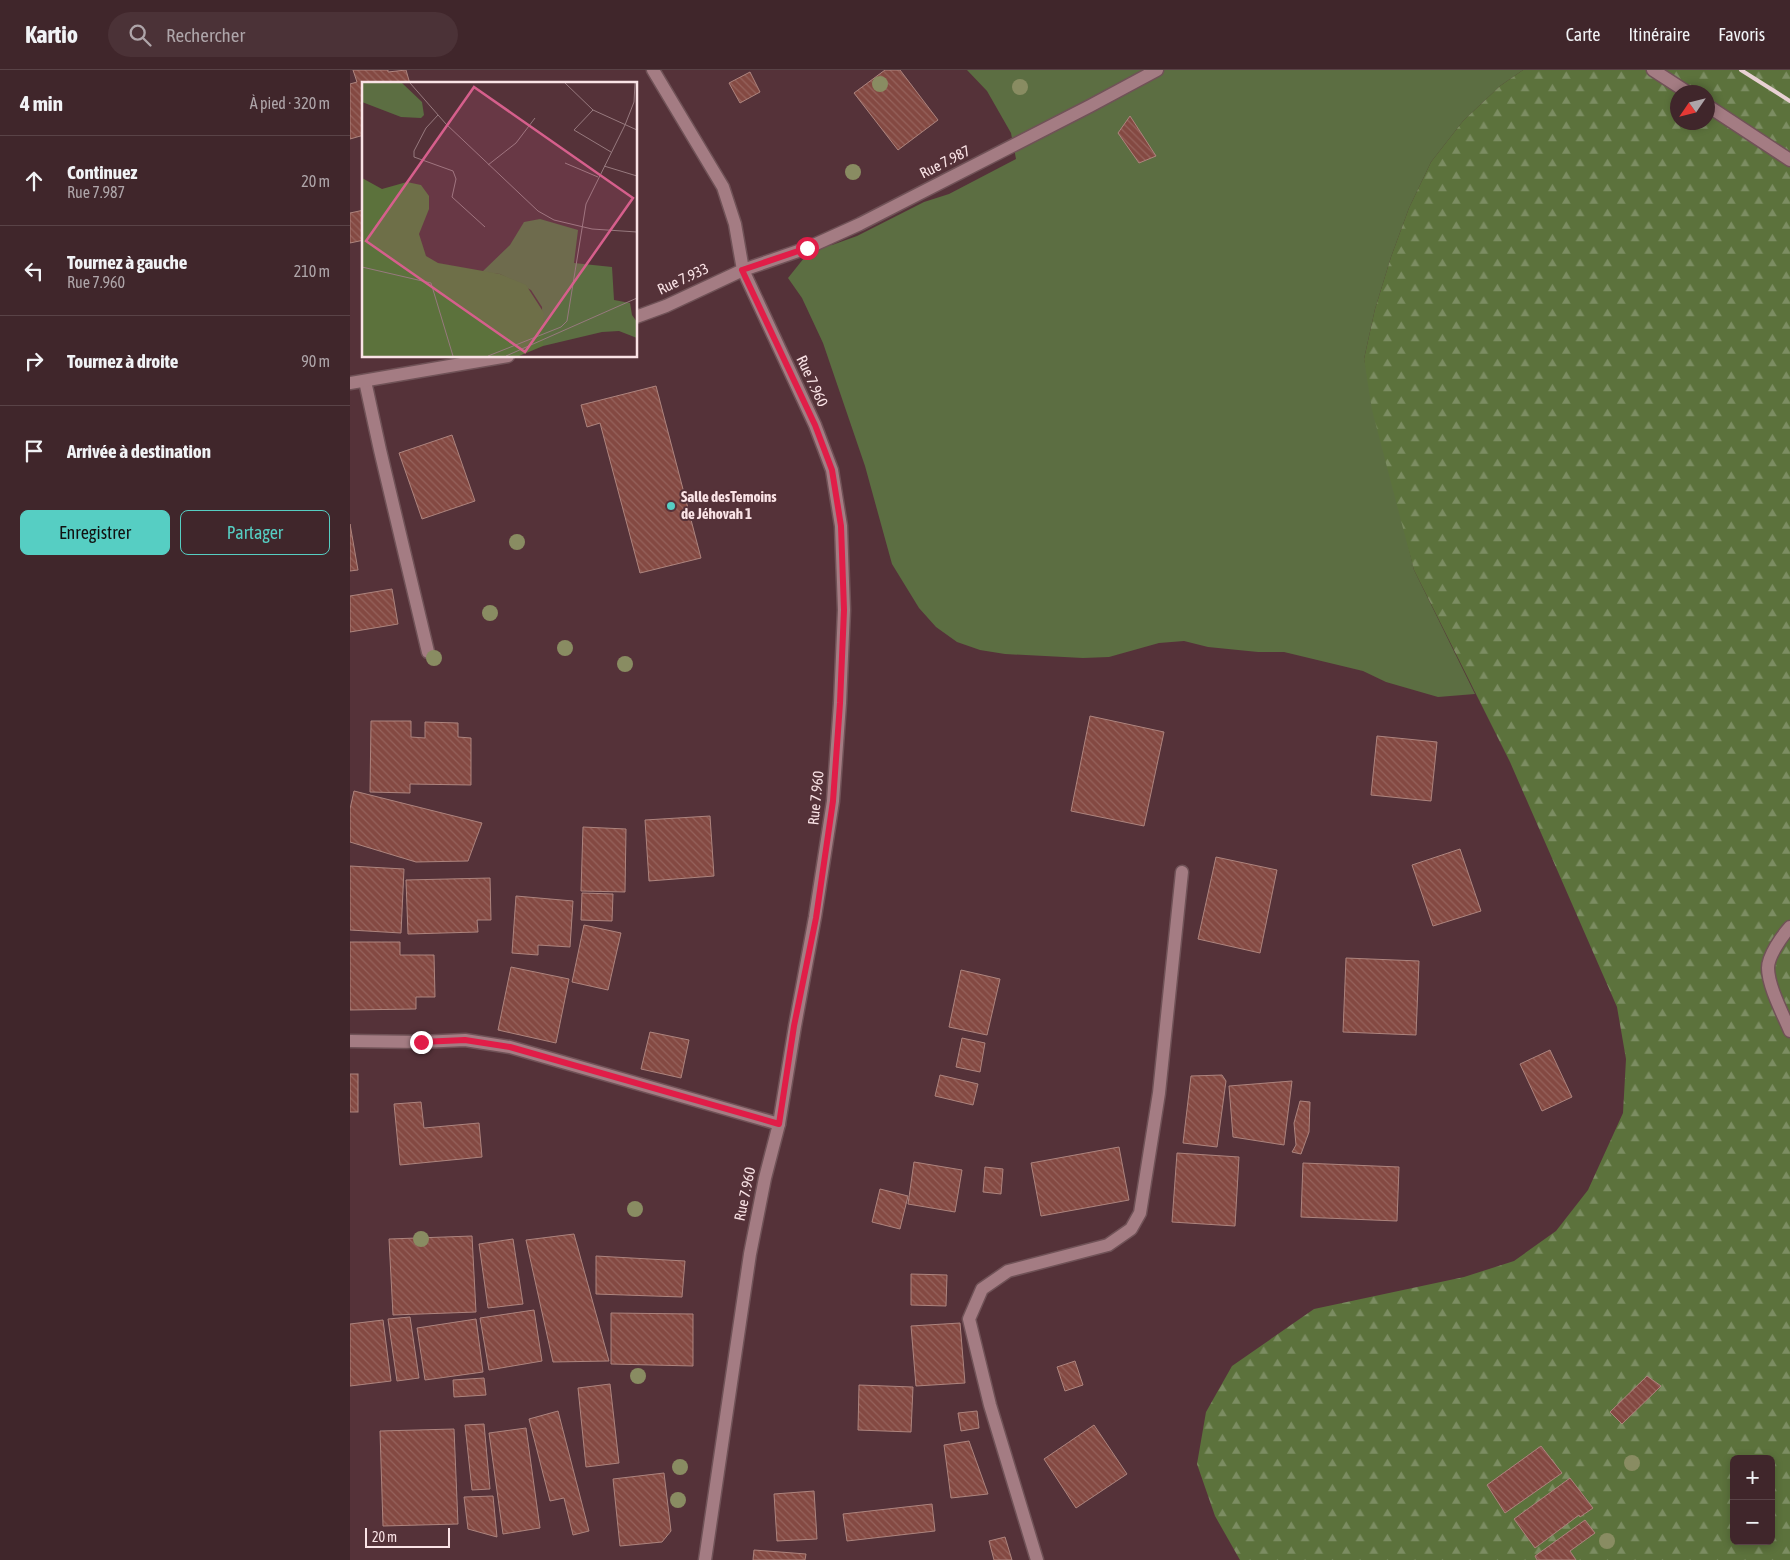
<!DOCTYPE html>
<html lang="fr">
<meta charset="utf-8">
<style>
body{margin:0;font-family:"Asap Condensed",sans-serif;background:#4b3237;color:#f1f3f6}
.controls{position:absolute;right:15px;bottom:15px;display:grid;overflow:hidden;border-radius:8px;box-shadow:0 2px 8px #0003}
.controls button{width:45px;height:45px;display:grid;place-items:center;padding:0;border:0;border-bottom:1px solid #594347;background:#40262b;color:#f1f3f6;font:25px sans-serif}
.compass{position:absolute;left:1320px;top:15px;width:45px;height:45px;border-radius:50%;background:#40262b;box-shadow:0 2px 8px #0003;rotate:235deg}
.scale{position:absolute;left:15px;bottom:12px;width:85px;box-sizing:border-box;padding-left:5px;border:2px solid #fae3e6;border-top:0;font-size:14px;line-height:18px;white-space:nowrap;color:#fae3e6;-webkit-text-stroke:4px #553239;paint-order:stroke}
.stop{position:absolute;width:15px;height:15px;margin:-11px;border:4px solid #e11d48;border-radius:50%;background:#fff}
.stop.end{background:#e11d48;border-color:#fff;box-shadow:0 1px 5px #0008}
.list{margin:0;padding:0;list-style:none}
h2{display:flex;justify-content:space-between;align-items:center;height:65px;margin:0;padding:0 20px;font-size:21px}
h2 small{font-size:16px;font-weight:400;color:#aea5a9}
.list li{display:grid;grid-template-columns:32px 1fr auto;gap:15px;align-items:center;box-sizing:border-box;height:90px;padding:0 20px;border-top:1px solid #594347}
.list b{display:block;font-size:19px;white-space:nowrap}
.list p{margin:0;font-size:16px;white-space:nowrap;color:#aea5a9}
.list em{font-size:16px;font-style:normal;color:#aea5a9}
.actions{display:flex;gap:10px;padding:15px 20px}
.actions a{flex:1;padding:11px 0;border:1px solid #56cec3;border-radius:8px;text-align:center;font-size:18px;color:#56cec3}
.actions .main{background:#56cec3;color:#111}
.icon{flex:none;width:28px;height:28px;fill:none;stroke:currentColor;stroke-width:2;stroke-linecap:round;stroke-linejoin:round}
.map{position:relative;flex:none;width:1440px;height:1490px;overflow:hidden}
header{display:flex;align-items:center;gap:30px;box-sizing:border-box;height:70px;padding:0 25px;background:#40262b;border-bottom:1px solid #594347}
header strong{font-size:24px}
nav{display:flex;gap:28px;margin-inline-start:auto;font-size:18px}
.search{width:350px;height:45px;background:#4b3237;display:flex;align-items:center;gap:12px;box-sizing:border-box;padding:0 18px;border-radius:28px;color:#aea5a9;font-size:19px}
main{display:flex}
aside{flex:1;background:#40262b}
.map>svg:first-child{display:block}
</style>
<header>
<strong>Kartio</strong>
<div class="search"><svg class="icon" aria-label="search" viewBox="0 0 24 24"><circle cx="10" cy="10" r="6"/><path d="M15 15l6 6"/></svg>Rechercher</div>
<nav><a>Carte</a><a>Itinéraire</a><a>Favoris</a></nav>
</header>
<main>
<aside>
<h2>4 min<small>À pied · 320 m</small></h2>
<ul class="list">
<li><svg class="icon" aria-label="ahead" viewBox="0 0 24 24"><path d="M12 20V5M6 11l6-6 6 6"/></svg><div><b>Continuez</b><p>Rue 7.987</p></div><em>20 m</em></li>
<li><svg class="icon" aria-label="left" viewBox="0 0 24 24"><path d="M17 20v-9H6M10 6l-5 5 5 5"/></svg><div><b>Tournez à gauche</b><p>Rue 7.960</p></div><em>210 m</em></li>
<li><svg class="icon" aria-label="right" viewBox="0 0 24 24"><path d="M7 20v-9h11M14 6l5 5-5 5"/></svg><div><b>Tournez à droite</b></div><em>90 m</em></li>
<li><svg class="icon" aria-label="arrive" viewBox="0 0 24 24"><path d="M6 21V4h12l-3 4 3 4H6"/></svg><div><b>Arrivée à destination</b></div></li>
</ul>
<div class="actions"><a class="main">Enregistrer</a><a>Partager</a></div>
</aside>
<div class="map">
<svg width="1440" height="1490" viewBox="0 0 1440 1490">
<defs>
<pattern id="forest-firs" width="22" height="20" patternUnits="userSpaceOnUse" patternTransform="scale(1.25)"><rect width="22" height="20" fill="#5c723c"/><path d="M5 1l3.5 6h-7zM16 11l3.5 6h-7z" fill="#7c8d62"/></pattern>
<pattern id="building-back-hatch" width="6" height="6" patternUnits="userSpaceOnUse" patternTransform="scale(1.25)"><rect width="6" height="6" fill="#844942"/><path d="M-1 5l2 2M0 0l6 6M5-1l2 2" fill="none" stroke="#96635d"/></pattern>
</defs>
<rect width="100%" height="100%" fill="#553239"/>
<path fill="#5c6e42" d="M617,0H1173L1150,16L1113,51L1081,92L1059,138L1041,187L1025,239L1014,289L1064,500L1125,624L1088,627L1036,612L1013,601L934,582H908L858,577L834,571L809,573L759,587L733,588L655,584L630,580L607,572L586,557L569,538L542,494L515,396L473,273L452,228L438,208L454,188L457,178L482,175L507,166L574,132L599,124L666,89L661,63L637,21Z"/>
<path fill="url(#forest-firs)" fill-rule="evenodd" d="M1173,0H1440V1490H890L865,1446L847,1394L856,1342L882,1296L964,1239L1114,1207L1164,1191L1206,1161L1238,1120L1273,1043L1276,989L1267,937L1160,692L1064,500L1022,340L1014,289L1025,239L1041,187L1059,138L1081,92L1113,51L1150,16ZM1328,22H1358V52H1328ZM1384,1389H1421V1471H1384Z"/>
<g fill="url(#building-back-hatch)" stroke="#ad847e">
<path d="M3,0H38V2L56,0L60,14H14V65L0,69V14L7,12Z"/>
<path d="M535,0H550L588,50L548,80L504,23Z"/>
<path d="M400,2L410,22L390,33L379,13Z"/>
<path d="M780,46L806,86L789,93L768,63Z"/>
<path d="M14,140V170L0,173V143Z"/>
<path d="M306,316L351,488L290,503L250,353L237,357L231,335Z"/>
<path d="M102,365L125,431L72,449L49,383Z"/>
<path d="M0,454L8,500L0,501Z"/>
<path d="M42,519L48,554L0,562V526Z"/>
<path d="M740,646L814,662L794,756L721,741Z"/>
<path d="M21,651H61V667L75,668V652L108,653V667L121,668V715L60,714V723L20,722Z"/>
<path d="M1027,666L1087,672L1081,731L1021,725Z"/>
<path d="M4,721L132,753L118,791L66,792L0,772V739Z"/>
<path d="M360,746L364,806L299,811L295,750Z"/>
<path d="M233,757L276,759L275,822L231,821Z"/>
<path d="M1110,779L1131,841L1083,856L1062,795Z"/>
<path d="M866,787L927,800L910,883L848,869Z"/>
<path d="M0,796L54,799L51,863L0,860Z"/>
<path d="M140,808L141,850H127L128,862L58,864L56,810Z"/>
<path d="M232,823L263,824L262,851L231,850Z"/>
<path d="M166,826L223,831L220,877L188,875V885L162,883Z"/>
<path d="M234,855L271,863L258,920L222,912Z"/>
<path d="M0,872H50V885H84L85,927H66V939L0,940Z"/>
<path d="M996,888L1069,891L1066,965L993,962Z"/>
<path d="M161,897L219,909L206,973L148,960Z"/>
<path d="M611,900L650,909L637,965L599,957Z"/>
<path d="M300,962L339,970L331,1008L291,999Z"/>
<path d="M612,968L635,973L630,1002L606,997Z"/>
<path d="M1200,980L1222,1027L1192,1041L1170,994Z"/>
<rect x="0" y="1004" width="8" height="38"/>
<path d="M590,1005L628,1014L623,1035L585,1026Z"/>
<path d="M872,1005L876,1011L867,1077L833,1073L841,1006Z"/>
<path d="M942,1011L934,1075L883,1067L879,1016Z"/>
<path d="M950,1031L960,1032L959,1062L951,1084L942,1082L946,1075L944,1053Z"/>
<path d="M71,1032L74,1058L129,1053L132,1087L50,1095L44,1034Z"/>
<path d="M769,1077L779,1130L691,1146L681,1093Z"/>
<path d="M827,1083L889,1087L885,1156L822,1152Z"/>
<path d="M564,1092L612,1100L605,1142L558,1134Z"/>
<path d="M953,1093L1049,1097L1047,1151L951,1147Z"/>
<path d="M635,1097L653,1099L651,1124L633,1122Z"/>
<path d="M530,1119L558,1126L550,1159L522,1152Z"/>
<path d="M224,1164L259,1291L203,1292L176,1170Z"/>
<path d="M122,1166L126,1242L43,1245L39,1169Z"/>
<path d="M163,1169L173,1234L138,1238L129,1174Z"/>
<path d="M246,1186L335,1191L332,1227L246,1224Z"/>
<path d="M561,1204L597,1205L596,1236L561,1235Z"/>
<path d="M184,1240L192,1291L139,1300L130,1248Z"/>
<path d="M261,1243L343,1244V1296L261,1294Z"/>
<path d="M60,1247L69,1308L47,1311L38,1249Z"/>
<path d="M126,1249L133,1302L75,1310L67,1258Z"/>
<path d="M33,1250L41,1311L0,1316V1254Z"/>
<path d="M610,1253L615,1313L566,1316L561,1256Z"/>
<path d="M725,1291L733,1315L715,1321L707,1297Z"/>
<path d="M1297,1306L1311,1316L1272,1354L1260,1342Z"/>
<path d="M134,1308L136,1325L104,1327L103,1310Z"/>
<path d="M260,1314L269,1393L236,1397L228,1318Z"/>
<path d="M509,1315L563,1317L561,1362L508,1360Z"/>
<path d="M208,1341L239,1461L223,1465L214,1428L200,1431L179,1349Z"/>
<path d="M627,1341L629,1358L611,1361L608,1343Z"/>
<path d="M134,1354L140,1419L122,1420L115,1355Z"/>
<path d="M744,1355L777,1404L726,1438L694,1389Z"/>
<path d="M176,1358L190,1458L153,1464L139,1363Z"/>
<path d="M104,1359L108,1454L33,1456L30,1361Z"/>
<path d="M619,1371L638,1424L601,1428L594,1375Z"/>
<path d="M1191,1376L1212,1403L1155,1443L1137,1415Z"/>
<path d="M314,1403L321,1461L312,1472L270,1476L263,1409Z"/>
<path d="M1220,1408L1243,1438L1230,1447L1229,1445L1185,1478L1164,1449Z"/>
<path d="M464,1421L467,1469L427,1471L424,1424Z"/>
<path d="M143,1426L147,1467L118,1459L114,1427Z"/>
<path d="M582,1434L585,1461L497,1471L493,1444Z"/>
<path d="M1235,1450L1245,1463L1220,1481L1226,1490H1187L1185,1486Z"/>
<path d="M655,1467L662,1490H644L639,1471Z"/>
<path d="M404,1480L456,1484L455,1490H403Z"/>
</g>
<g fill="none" stroke-linecap="round" stroke-linejoin="round">
<g stroke="#705257" stroke-width="15">
<g id="minor">
<path d="M1303,0L1337,22"/>
<path d="M1358,36L1440,90"/>
<path d="M15,311L30,380L78,582"/>
<path d="M1440,857C1432,866 1418,886 1418,898C1418,916 1433,944 1440,961"/>
<path d="M0,971L71,972L115,970L160,977L429,1054"/>
<path d="M355,1490L400,1184L415,1108L429,1054L445,956L465,847L483,731L490,633L494,540L491,456L482,400L465,355L393,200L457,178L510,154L740,36L807,0"/>
<path d="M687,1490L640,1335L619,1249L632,1219L658,1201L758,1175L781,1159L790,1143L809,1023L832,802"/>
</g>
</g>
<g stroke="#705257" stroke-width="15">
<g id="tertiary">
<path d="M286,247L316,236L393,200L385,154L373,117L303,0"/>
<path d="M0,313L158,286"/>
</g>
</g>
<use href="#minor" stroke="#a47c83" stroke-width="12"/>
<use href="#tertiary" stroke="#a47c83" stroke-width="12"/>
<path stroke="#e9d1d4" stroke-width="4" d="M1391,0L1440,31"/>
</g>
<g fill="#898c62">
<circle cx="530" cy="14" r="8"/>
<circle cx="670" cy="17" r="8"/>
<circle cx="503" cy="102" r="8"/>
<circle cx="167" cy="472" r="8"/>
<circle cx="140" cy="543" r="8"/>
<circle cx="215" cy="578" r="8"/>
<circle cx="84" cy="588" r="8"/>
<circle cx="275" cy="594" r="8"/>
<circle cx="285" cy="1139" r="8"/>
<circle cx="71" cy="1169" r="8"/>
<circle cx="288" cy="1306" r="8"/>
<circle cx="1282" cy="1393" r="8"/>
<circle cx="330" cy="1397" r="8"/>
<circle cx="328" cy="1430" r="8"/>
<circle cx="1257" cy="1471" r="8"/>
</g>
<g fill="none" stroke-linecap="round" stroke-linejoin="round">
<path stroke="#e11d48" stroke-width="6" d="M71,972L115,970L160,977L429,1054L444,956L466,848L483,731L490,633L494,540L491,456L482,400L465,355L392,200L457,178"/>
</g>
<circle fill="#56cec3" stroke="#553239" stroke-width="2" cx="321" cy="436" r="5"/>
<g text-anchor="middle" stroke-width="4" stroke-linejoin="round" paint-order="stroke">
<g font-size="15" fill="#fae3e6" stroke="#553239">
<text transform="translate(595 92) rotate(-27)" y="5">Rue 7.987</text>
<text transform="translate(333 209) rotate(-25)" y="5">Rue 7.933</text>
<text transform="translate(462 311) rotate(65)" y="5">Rue 7.960</text>
<text transform="translate(466 728) rotate(-84)" y="5">Rue 7.960</text>
<text transform="translate(395 1124) rotate(-78)" y="5">Rue 7.960</text>
</g>
<g font-size="15" font-weight="bold" fill="#fae3e6" stroke="#553239" text-anchor="start">
<text x="331" y="432">Salle desTemoins<tspan x="331" dy="17">de Jéhovah 1</tspan></text>
</g>
</g>
<g transform="translate(12 12)">
<rect width="275" height="275" fill="#553239"/>
<path d="M0,1H40L60,20L62,33L59,36L39,35L0,20ZM178,137L216,148L212,181L250,185L252,218L268,221L270,233L275,240V256L257,249L240,250L181,264L180,225L169,208L138,192L120,190L148,163L162,140Z" fill="#5c6e42"/>
<path d="M0,96L20,107L45,100L59,103L67,114V127L57,152L64,174L76,181L138,192L164,203L182,231L181,264L157,274H0Z" fill="#5c723c"/>
<path fill="none" stroke="#97797e" stroke-width="1" d="M48,1L84,42L176,129L192,138L230,147L275,150M203,1L231,28L275,48M231,28L212,48L249,70M76,33L64,46L52,69V75L91,89L94,97L90,115L123,145M203,81L236,95M126,83L154,61L173,36M242,84L275,94M0,185L69,201L91,274M126,274L199,245L205,239L224,122L263,43L272,20L273,1M144,274L275,216"/>
<path fill="#d65f8c" fill-opacity="0.15" stroke="#d65f8c" stroke-width="2.5" d="M112,5L271,116L163,270L4,159Z"/>
<rect width="275" height="275" fill="none" stroke="#fae3e6" stroke-width="2.5"/>
</g>
</svg>
<div class="controls">
<button>+</button>
<button>−</button>
</div>
<svg class="compass" viewBox="-18 -18 36 36"><path d="M0-13l5 13h-10z" fill="#e53935"/><path d="M0 13l5-13h-10z" fill="#aea5a9"/></svg>
<div class="scale">20 m</div>
<div class="stop" style="left:457px;top:178px"></div>
<div class="stop end" style="left:71px;top:972px"></div>
</div>
</main>
